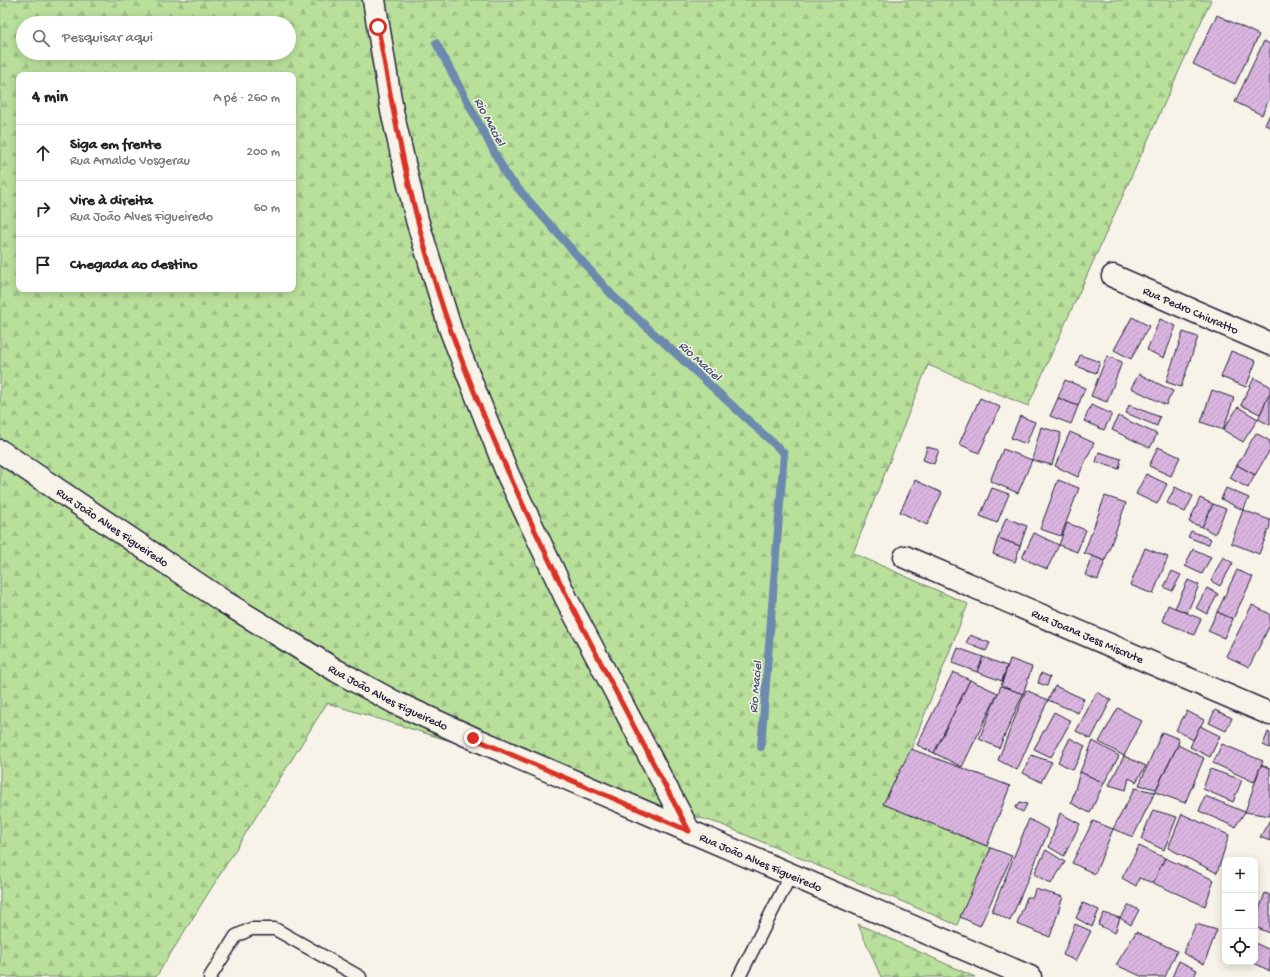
<!DOCTYPE html>
<html lang="pt">
<meta charset="utf-8">
<style>
body{margin:0;font-family:"Gochi Hand",sans-serif;background:#f2f2f2;color:#222}
.controls{position:absolute;right:12px;bottom:12px;display:grid;overflow:hidden;border-radius:8px;box-shadow:0 2px 10px #0003}
.controls button{width:36px;height:36px;display:grid;place-items:center;padding:0;border:0;border-bottom:1px solid #e0e0e0;background:#fff;color:#222;font:20px sans-serif}
.stop{position:absolute;width:12px;height:12px;margin:-9px;border:3px solid #d93025;border-radius:50%;background:#fff}
.stop.end{background:#d93025;border-color:#fff;box-shadow:0 1px 4px #0008}
.list{margin:0;padding:0;list-style:none}
h2{display:flex;justify-content:space-between;align-items:center;height:52px;margin:0;padding:0 16px;font-size:17px}
h2 small{font-size:13px;font-weight:400;color:#767676}
.list li{display:grid;grid-template-columns:26px 1fr auto;gap:12px;align-items:center;box-sizing:border-box;height:56px;padding:0 16px;border-top:1px solid #e0e0e0}
.list b{display:block;font-size:15px;white-space:nowrap}
.list p{margin:0;font-size:13px;white-space:nowrap;color:#767676}
.list em{font-size:13px;font-style:normal;color:#767676}
.icon{flex:none;width:22px;height:22px;fill:none;stroke:currentColor;stroke-width:2;stroke-linecap:round;stroke-linejoin:round}
.map{position:relative;flex:none;width:1270px;height:977px;overflow:hidden}
.search{position:absolute;background:#fff;box-shadow:0 2px 10px #0003;left:16px;top:16px;width:280px;height:44px;display:flex;align-items:center;gap:10px;box-sizing:border-box;padding:0 14px;border-radius:22px;color:#767676;font-size:15px}
.panel{position:absolute;background:#fff;box-shadow:0 2px 10px #0003;left:16px;top:72px;width:280px;height:220px;border-radius:8px}
.map>svg:first-child{display:block}
</style>
<div class="map">
<svg width="1270" height="977" viewBox="0 0 1270 977">
<defs>
<pattern id="forest-firs" width="22" height="20" patternUnits="userSpaceOnUse"><rect width="22" height="20" fill="#b9e09b"/><path d="M5 1l3.5 6h-7zM16 11l3.5 6h-7z" fill="#9fc086"/></pattern>
<pattern id="building-hatch" width="6" height="6" patternUnits="userSpaceOnUse"><rect width="6" height="6" fill="#dab5e0"/><path d="M-1 1l2-2M0 6l6-6M5 7l2-2" fill="none" stroke="#bb9bc1"/></pattern>
</defs>
<rect width="100%" height="100%" fill="#f7f3e8"/>
<filter id="ink" filterUnits="userSpaceOnUse"><feTurbulence type="fractalNoise" baseFrequency=".025" numOctaves="2"/><feDisplacementMap in="SourceGraphic" scale="8" xChannelSelector="R" yChannelSelector="G"/><feConvolveMatrix kernelMatrix="1 2 1 2 8 2 1 2 1" color-interpolation-filters="sRGB"/></filter>
<g filter="url(#ink)">
<g fill="url(#forest-firs)" stroke="#6e816b" fill-rule="evenodd">
<path d="M0,0H1211L1028,406L928,365L853,553L968,604L906,762L884,804L991,848L957,925L720,824L327,703L156,977H0ZM23,23H289V53H23ZM19,75H293V289H19Z"/>
<path d="M858,924L975,977H881Z"/>
</g>
<g fill="none" stroke-linecap="round" stroke-linejoin="round">
<path stroke="#6c8aae" stroke-width="8" d="M436,43L507,176L612,295L784,453L761,747"/>
</g>
<g fill="url(#building-hatch)" stroke="#22223b">
<path d="M1217,15L1259,35L1235,84L1193,64Z"/>
<path d="M1264,41L1270,44V97L1262,115L1235,102Z"/>
<path d="M1270,114V127L1265,125Z"/>
<path d="M1132,317L1149,326L1131,359L1114,350Z"/>
<path d="M1160,319L1176,326L1164,358L1147,350Z"/>
<path d="M1183,332L1198,337L1181,387L1166,382Z"/>
<path d="M1231,351L1256,361L1246,387L1221,377Z"/>
<path d="M1080,355L1100,362L1096,373L1076,366Z"/>
<path d="M1107,356L1122,362L1107,402L1091,396Z"/>
<path d="M1139,374L1173,391L1166,405L1131,388Z"/>
<path d="M1254,378L1270,386V393L1260,414L1241,405Z"/>
<path d="M1065,380L1085,388L1078,406L1058,398Z"/>
<path d="M1212,390L1234,398L1223,430L1201,422Z"/>
<path d="M1270,393V425L1258,419Z"/>
<path d="M980,398L1000,407L979,453L959,444Z"/>
<path d="M1058,398L1078,406L1071,424L1050,416Z"/>
<path d="M1091,405L1112,414L1104,430L1084,421Z"/>
<path d="M1129,405L1160,417L1157,426L1126,413Z"/>
<path d="M1238,407L1258,419L1243,442L1223,430Z"/>
<path d="M1020,416L1035,422L1026,444L1011,438Z"/>
<path d="M1118,416L1157,434L1150,448L1112,430Z"/>
<path d="M1041,427L1061,433L1052,465L1032,460Z"/>
<path d="M1070,432L1094,443L1078,477L1055,466Z"/>
<path d="M1256,433L1270,441V450L1255,475L1237,465Z"/>
<path d="M927,447L939,450L934,464L923,460Z"/>
<path d="M1158,447L1180,457L1171,476L1149,466Z"/>
<path d="M1003,449L1032,460L1018,493L990,481Z"/>
<path d="M1099,452L1121,459L1119,469L1096,462Z"/>
<path d="M1237,465L1255,475L1248,488L1230,478Z"/>
<path d="M1146,474L1167,484L1157,504L1136,494Z"/>
<path d="M915,480L942,493L927,525L900,512Z"/>
<path d="M1058,480L1079,488L1061,536L1040,529Z"/>
<path d="M1175,487L1193,496L1185,512L1167,503Z"/>
<path d="M992,488L1009,494L997,523L980,516Z"/>
<path d="M1226,488L1249,498L1243,510L1221,499Z"/>
<path d="M1105,496L1126,503L1105,561L1084,553Z"/>
<path d="M1200,498L1213,504L1202,527L1189,522Z"/>
<path d="M1213,504L1226,509L1215,534L1202,527Z"/>
<path d="M1243,510L1270,520V526L1259,554L1231,543Z"/>
<path d="M1006,518L1027,526L1020,546L998,538Z"/>
<path d="M1067,523L1086,530L1077,552L1059,545Z"/>
<path d="M1191,531L1211,539L1208,545L1188,537Z"/>
<path d="M1034,533L1059,545L1047,569L1022,558Z"/>
<path d="M998,538L1020,546L1015,562L993,554Z"/>
<path d="M1145,548L1168,557L1153,594L1130,585Z"/>
<path d="M1193,549L1211,557L1202,574L1185,566Z"/>
<path d="M1092,556L1105,561L1098,580L1085,575Z"/>
<path d="M1223,557L1233,563L1220,586L1211,581Z"/>
<path d="M1237,570L1253,577L1233,619L1217,612Z"/>
<path d="M1172,571L1181,575L1172,591L1164,587Z"/>
<path d="M1188,580L1199,585L1187,613L1175,608Z"/>
<path d="M1207,588L1218,594L1207,614L1196,608Z"/>
<path d="M1168,605L1201,619L1194,635L1162,621Z"/>
<path d="M1252,605L1270,614V625L1249,667L1226,656Z"/>
<path d="M1217,612L1233,619L1224,638L1208,631Z"/>
<path d="M970,635L990,643L986,651L966,643Z"/>
<path d="M958,648L983,657L977,672L952,663Z"/>
<path d="M983,657L1007,666L1002,681L977,672Z"/>
<path d="M1010,659L1032,667L1023,694L1001,686Z"/>
<path d="M953,672L970,680L934,753L917,745Z"/>
<path d="M1041,673L1050,677L1047,686L1038,683Z"/>
<path d="M970,680L998,693L962,767L934,753Z"/>
<path d="M1001,686L1023,694L999,748L979,739Z"/>
<path d="M1055,686L1084,699L1078,713L1048,700Z"/>
<path d="M1026,690L1048,700L1017,770L998,760Z"/>
<path d="M1097,692L1111,700L1091,739L1076,731Z"/>
<path d="M1118,708L1142,721L1124,756L1099,742Z"/>
<path d="M1215,710L1232,718L1226,731L1209,723Z"/>
<path d="M1187,711L1204,720L1193,740L1176,730Z"/>
<path d="M1054,712L1071,721L1051,757L1034,749Z"/>
<path d="M1200,726L1220,736L1210,757L1190,747Z"/>
<path d="M1162,732L1179,739L1178,745L1156,789L1139,785Z"/>
<path d="M1268,732L1270,733V748L1263,745Z"/>
<path d="M1070,738L1085,746L1073,770L1058,762Z"/>
<path d="M1093,741L1119,756L1104,783L1080,772Z"/>
<path d="M1222,744L1263,761L1254,782L1213,763Z"/>
<path d="M1178,745L1204,758L1185,803L1155,792Z"/>
<path d="M911,749L1010,786L987,846L883,804Z"/>
<path d="M1031,755L1052,762L1041,782L1023,773Z"/>
<path d="M1124,756L1146,766L1136,782L1129,778L1126,790L1109,785Z"/>
<path d="M1261,765L1270,768V816L1245,812Z"/>
<path d="M1210,769L1242,780L1233,802L1203,789Z"/>
<path d="M1080,772L1104,783L1090,813L1071,803Z"/>
<path d="M1135,788L1155,792L1133,837L1113,829Z"/>
<path d="M1205,796L1245,812L1235,827L1199,811Z"/>
<path d="M1020,802L1027,804L1023,812L1015,808Z"/>
<path d="M1153,810L1177,817L1164,850L1141,839Z"/>
<path d="M1060,813L1080,824L1064,856L1049,847Z"/>
<path d="M1182,814L1229,835L1217,873L1168,848Z"/>
<path d="M1029,819L1049,830L1010,921L992,911Z"/>
<path d="M1270,820V841L1260,837Z"/>
<path d="M1093,821L1113,829L1095,874L1072,863Z"/>
<path d="M1139,846L1165,858L1153,883L1139,878L1136,886L1122,878Z"/>
<path d="M991,848L1012,856L980,926L960,917Z"/>
<path d="M1046,850L1065,862L1051,884L1034,874Z"/>
<path d="M1165,858L1214,880L1205,906L1153,883Z"/>
<path d="M1035,889L1063,897L1050,937L1017,924L1027,897H1033Z"/>
<path d="M1265,893L1270,895V933L1255,927V921Z"/>
<path d="M1083,903L1099,910L1092,927L1076,918Z"/>
<path d="M1129,905L1139,910L1131,925L1120,918Z"/>
<path d="M1104,913L1120,918L1115,933L1098,925Z"/>
<path d="M1075,924L1091,931L1076,961L1063,955Z"/>
<path d="M1196,924L1217,930L1204,964L1183,953Z"/>
<path d="M1136,932L1177,951L1165,977H1143L1116,965Z"/>
<path d="M1255,943L1270,950V971L1252,962H1255Z"/>
<path d="M1179,961L1197,970L1194,977H1172Z"/>
</g>
<g fill="none" stroke-linecap="round" stroke-linejoin="round">
<g stroke="#22223b" stroke-width="15">
<g id="lane">
<path d="M210,977L236,936L251,929H275L360,977"/>
<path d="M739,977L791,874"/>
</g>
</g>
<g stroke="#22223b" stroke-width="25">
<g id="street">
<path id="s1" d="M1113,276L1270,344"/>
<path id="s2" d="M0,451L223,601L337,671L396,703L473,738L689,831"/>
<path id="s3" d="M905,557L1270,714"/>
</g>
</g>
<g stroke="#22223b" stroke-width="25">
<g id="secondary">
<path id="s4" d="M374,0L392,111L417,220L451,331L508,475L566,598L689,831L1030,977"/>
</g>
</g>
<use href="#lane" stroke="#f7f3e8" stroke-width="12"/>
<use href="#street" stroke="#f7f3e8" stroke-width="22"/>
<use href="#secondary" stroke="#f7f3e8" stroke-width="22"/>
</g>
</g>
<g fill="none" stroke-linecap="round" stroke-linejoin="round" filter="url(#ink)">
<path stroke="#d93025" stroke-width="5" d="M378,27C396,130 416,233 451,331C514,506 603,667 689,831L473,738"/>
</g>
<g text-anchor="middle" stroke-width="3" stroke-linejoin="round" paint-order="stroke">
<g font-size="12" fill="#22223b" stroke="#f7f3e8">
<text dy="4" stroke="none"><textPath href="#s1" startOffset="85">Rua Pedro Chiuratto</textPath></text>
<text dy="4" stroke="none"><textPath href="#s2" startOffset="136">Rua João Alves Figueiredo</textPath></text>
<text dy="4" stroke="none"><textPath href="#s3" startOffset="199">Rua Joana Jess Miscrute</textPath></text>
<text dy="4" stroke="none"><textPath href="#s2" startOffset="460">Rua João Alves Figueiredo</textPath></text>
<text dy="4" stroke="none"><textPath href="#s4" startOffset="973">Rua João Alves Figueiredo</textPath></text>
</g>
<g font-size="13" font-style="italic" fill="#475674" stroke="#f7f3e8">
<text transform="translate(491 121) rotate(62)" y="5">Rio Maciel</text>
<text transform="translate(701 360) rotate(42)" y="5">Rio Maciel</text>
<text transform="translate(754 687) rotate(-85)" y="5">Rio Maciel</text>
</g>
</g>
</svg>
<div class="controls">
<button>+</button>
<button>−</button>
<button><svg class="icon" aria-label="locate" viewBox="0 0 24 24"><circle cx="12" cy="12" r="6"/><path d="M12 2v4M12 18v4M2 12h4M18 12h4"/></svg></button>
</div>
<div class="stop" style="left:378px;top:27px"></div>
<div class="stop end" style="left:473px;top:738px"></div>
<div class="search"><svg class="icon" aria-label="search" viewBox="0 0 24 24"><circle cx="10" cy="10" r="6"/><path d="M15 15l6 6"/></svg>Pesquisar aqui</div>
<section class="panel">
<h2>4 min<small>A pé · 260 m</small></h2>
<ul class="list">
<li><svg class="icon" aria-label="ahead" viewBox="0 0 24 24"><path d="M12 20V5M6 11l6-6 6 6"/></svg><div><b>Siga em frente</b><p>Rua Arnaldo Vosgerau</p></div><em>200 m</em></li>
<li><svg class="icon" aria-label="right" viewBox="0 0 24 24"><path d="M7 20v-9h11M14 6l5 5-5 5"/></svg><div><b>Vire à direita</b><p>Rua João Alves Figueiredo</p></div><em>60 m</em></li>
<li><svg class="icon" aria-label="arrive" viewBox="0 0 24 24"><path d="M6 21V4h12l-3 4 3 4H6"/></svg><div><b>Chegada ao destino</b></div></li>
</ul>
</section>
</div>
